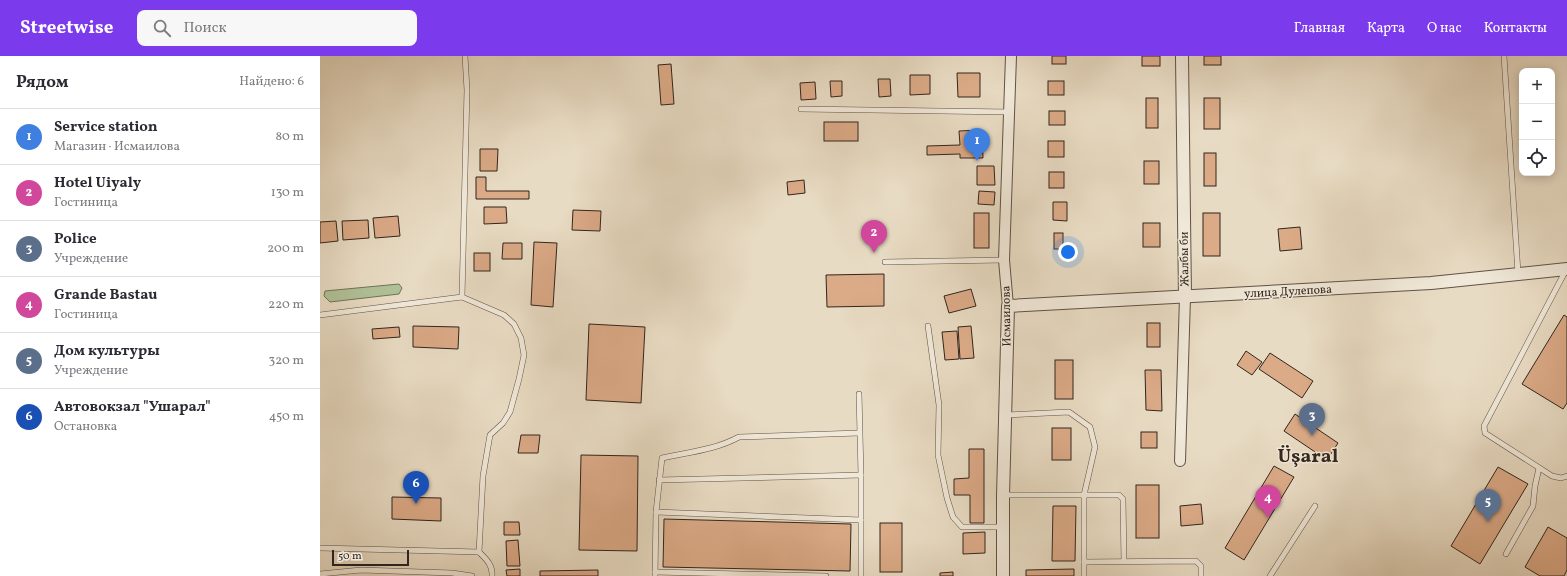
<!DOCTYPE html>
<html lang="ru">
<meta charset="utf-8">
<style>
body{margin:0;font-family:Vollkorn,serif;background:#f7f7f7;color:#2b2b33}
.controls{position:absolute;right:12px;top:12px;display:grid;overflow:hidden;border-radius:8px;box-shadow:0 2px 10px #0003}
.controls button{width:36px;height:36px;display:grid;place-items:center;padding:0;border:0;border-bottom:1px solid #e1e1e2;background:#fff;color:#2b2b33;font:20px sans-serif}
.scale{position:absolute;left:12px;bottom:10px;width:77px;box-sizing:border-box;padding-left:4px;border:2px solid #32251d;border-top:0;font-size:11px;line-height:14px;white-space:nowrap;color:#32251d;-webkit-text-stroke:3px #f0e8d8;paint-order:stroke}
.you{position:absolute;left:748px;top:196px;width:14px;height:14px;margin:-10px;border:3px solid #fff;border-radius:50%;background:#1a73e8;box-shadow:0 0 0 6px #1a73e833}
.badge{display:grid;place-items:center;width:26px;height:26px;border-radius:50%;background:#7c3aed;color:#fff;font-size:13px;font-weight:700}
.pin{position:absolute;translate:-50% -33px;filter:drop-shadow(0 1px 2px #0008)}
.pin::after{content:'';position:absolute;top:21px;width:14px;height:12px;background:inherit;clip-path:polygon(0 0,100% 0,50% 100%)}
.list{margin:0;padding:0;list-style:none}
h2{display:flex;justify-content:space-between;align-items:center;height:52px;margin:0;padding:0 16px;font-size:17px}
h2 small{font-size:13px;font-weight:400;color:#7c7c81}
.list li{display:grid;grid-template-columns:26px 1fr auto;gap:12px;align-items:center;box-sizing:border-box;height:56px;padding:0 16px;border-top:1px solid #e1e1e2}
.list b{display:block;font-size:15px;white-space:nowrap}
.list p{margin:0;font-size:13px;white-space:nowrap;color:#7c7c81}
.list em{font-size:13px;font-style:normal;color:#7c7c81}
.icon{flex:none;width:22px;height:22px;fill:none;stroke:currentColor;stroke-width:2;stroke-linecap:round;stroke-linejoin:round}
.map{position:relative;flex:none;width:1247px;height:520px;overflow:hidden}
header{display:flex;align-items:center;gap:24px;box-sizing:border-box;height:56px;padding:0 20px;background:#7c3aed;color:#fff}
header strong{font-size:19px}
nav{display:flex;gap:22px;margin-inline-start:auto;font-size:14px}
.search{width:280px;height:36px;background:#f7f7f7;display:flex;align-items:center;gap:10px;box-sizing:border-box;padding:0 14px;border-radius:8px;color:#7c7c81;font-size:15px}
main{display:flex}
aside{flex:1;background:#fff}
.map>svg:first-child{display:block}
</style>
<header>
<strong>Streetwise</strong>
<div class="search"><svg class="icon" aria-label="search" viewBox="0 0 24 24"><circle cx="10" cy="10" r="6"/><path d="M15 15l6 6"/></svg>Поиск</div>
<nav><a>Главная</a><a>Карта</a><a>О нас</a><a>Контакты</a></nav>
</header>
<main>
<aside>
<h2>Рядом<small>Найдено: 6</small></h2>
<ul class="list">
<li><span class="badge" style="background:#3f7fe0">1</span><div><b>Service station</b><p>Магазин · Исмаилова</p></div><em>80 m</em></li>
<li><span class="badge" style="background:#d1479c">2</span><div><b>Hotel Uiyaly</b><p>Гостиница</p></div><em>130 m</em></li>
<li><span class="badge" style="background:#5c6f8a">3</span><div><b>Police</b><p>Учреждение</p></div><em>200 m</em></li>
<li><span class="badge" style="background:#d1479c">4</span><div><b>Grande Bastau</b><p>Гостиница</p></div><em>220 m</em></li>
<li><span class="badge" style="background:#5c6f8a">5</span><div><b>Дом культуры</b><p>Учреждение</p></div><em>320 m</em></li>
<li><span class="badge" style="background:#1a4fb4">6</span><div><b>Автовокзал &quot;Ушарал&quot;</b><p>Остановка</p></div><em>450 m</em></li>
</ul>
</aside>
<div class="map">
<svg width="1247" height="520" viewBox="0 0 1247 520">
<rect width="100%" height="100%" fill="#e8dbc3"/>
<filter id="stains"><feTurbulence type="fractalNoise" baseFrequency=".005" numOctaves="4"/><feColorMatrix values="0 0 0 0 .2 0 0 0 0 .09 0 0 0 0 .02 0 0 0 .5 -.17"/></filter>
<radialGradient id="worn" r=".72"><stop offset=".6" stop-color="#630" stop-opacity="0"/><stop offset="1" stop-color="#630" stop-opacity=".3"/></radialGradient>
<path fill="#b0c198" stroke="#71735a" d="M79,228L82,232L79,238L10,246L4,240L5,235Z"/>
<g fill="#dbaa87" stroke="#32251d">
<rect x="732" y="0" width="14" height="8"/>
<rect x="822" y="0" width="18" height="10"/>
<rect x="884" y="0" width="17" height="9"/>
<path d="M351,8L354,48L341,49L338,9Z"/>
<path d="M637,17H660V41H638Z"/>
<path d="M590,19H610V38L590,39Z"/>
<path d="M558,23H570L571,40L559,41Z"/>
<path d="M510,25H522V40L511,41Z"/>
<rect x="728" y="25" width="16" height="14"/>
<path d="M495,26L496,43L481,44L480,27Z"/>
<rect x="826" y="42" width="12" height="30"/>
<rect x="884" y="42" width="16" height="31"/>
<rect x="729" y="55" width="16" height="14"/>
<rect x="504" y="66" width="34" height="19"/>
<path d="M662,74L663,102H640V98L607,99V90L640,89L639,75Z"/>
<rect x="728" y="85" width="16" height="16"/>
<path d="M160,93H178L177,115H160Z"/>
<rect x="884" y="97" width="12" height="33"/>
<rect x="824" y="105" width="15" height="23"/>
<path d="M657,110H674L675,129H657Z"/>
<rect x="729" y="116" width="15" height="16"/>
<path d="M156,121H166V135H209V143H156Z"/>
<path d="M484,124L485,137L468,139L467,126Z"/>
<path d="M659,135L675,136L674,149L658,148Z"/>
<path d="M733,146H747V165L733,164Z"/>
<path d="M164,151H186L187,167L164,168Z"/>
<path d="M253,154L281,155L280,175L252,174Z"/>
<rect x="654" y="157" width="15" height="35"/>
<rect x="883" y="157" width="17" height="43"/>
<path d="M78,160L80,180L55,182L53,162Z"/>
<path d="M48,164L49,182L23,184L22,165Z"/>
<path d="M16,165L18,185L0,187V166Z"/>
<rect x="823" y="167" width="17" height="24"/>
<path d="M980,171L982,193L960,195L958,173Z"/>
<rect x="734" y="177" width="9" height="16"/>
<path d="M214,186L237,187L233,251L211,249Z"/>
<path d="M183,187H202V203H182Z"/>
<rect x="154" y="197" width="16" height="18"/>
<path d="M564,218V250L507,251L506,219Z"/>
<path d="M651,233L656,250L629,257L624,240Z"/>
<path d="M1244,259L1247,261V347L1243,353L1202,328Z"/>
<rect x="827" y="267" width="13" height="24"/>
<path d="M269,268L325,271L321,347L266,344Z"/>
<path d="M93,270L139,271L138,293L93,291Z"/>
<path d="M651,270L654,302L640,303L638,271Z"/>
<path d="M79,271L80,281L53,283L52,273Z"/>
<path d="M637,275L639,303L625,304L622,276Z"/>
<path d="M926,295L942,306L932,319L917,309Z"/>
<path d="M950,297L993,325L982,342L939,313Z"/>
<rect x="735" y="304" width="18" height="39"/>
<path d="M825,314H841L842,355L826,354Z"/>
<path d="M975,358L1018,387L1007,404L964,375Z"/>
<rect x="732" y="372" width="19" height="32"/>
<rect x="821" y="376" width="16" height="16"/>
<path d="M201,379H220L218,397H198Z"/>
<path d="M649,393H664V467H650V439H634V423L649,422Z"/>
<path d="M261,399L318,400L317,495L259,494Z"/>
<path d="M954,410L974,421L924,504L905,492Z"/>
<path d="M1178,411L1208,428L1160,508L1131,490Z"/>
<rect x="816" y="429" width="23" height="53"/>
<path d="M72,441L121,442V465L72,463Z"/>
<path d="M881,448L883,468L861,470L860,450Z"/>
<path d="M733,450H756L755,505H732Z"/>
<path d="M344,463L531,468L530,515L343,511Z"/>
<path d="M184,466H199L200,479H184Z"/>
<rect x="560" y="467" width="22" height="49"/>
<path d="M1228,471L1247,482V514L1244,520H1220L1205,511Z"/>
<path d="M665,476V497L643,498V477Z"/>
<path d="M198,484L200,510H187L186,485Z"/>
<path d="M200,513V520H187L186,514Z"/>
<path d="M754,513V520H706V514Z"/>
<path d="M278,514V520H220V515Z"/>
<path d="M633,516V520H620V517Z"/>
</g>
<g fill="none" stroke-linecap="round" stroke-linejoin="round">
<g stroke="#605246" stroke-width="6">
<g id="service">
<path d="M1184,0L1198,217"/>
<path d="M481,53L690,56"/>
<path d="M565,206L684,204"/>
<path d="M1246,214L1164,370L1165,377L1232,420L1241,422L1247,420"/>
<path d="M142,241L147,34L145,0"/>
<path d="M0,259L142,241L184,259L194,268L201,282L204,299L199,323L190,356L183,367L170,379L163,420L159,496C166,503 173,509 172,520"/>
<path d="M608,270L619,349L618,399L627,442L633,461L642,471H683"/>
<path d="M539,338L541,419V520"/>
<path d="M685,359L749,356L770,371L775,391L764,439H799L803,443L804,505"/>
<path d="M339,424L541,419"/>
<path d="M684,439H764V520"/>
<path d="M336,456L541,464"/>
<path d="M0,492L159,496"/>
<path d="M1186,498L1213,450L1215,430L1219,412"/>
<path d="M764,506L876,505L881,510V520"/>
<path d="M335,516L506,520"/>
<path d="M0,518L41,514L132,517L152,520"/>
<path d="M335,520L336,456L342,402C369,396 395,394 419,381L539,377"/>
<path d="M950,520L995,450"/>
</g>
</g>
<g stroke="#605246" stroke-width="12">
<g id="minor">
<path d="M688,250L684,204L691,0"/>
<path d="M860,405L865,241"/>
</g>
</g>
<g stroke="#605246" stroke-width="14">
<g id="tertiary">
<path d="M862,0L865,241"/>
<path d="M683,520V440L688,250L1111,227L1247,213"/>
</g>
</g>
<use href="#service" stroke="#f0e8d8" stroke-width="5"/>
<use href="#minor" stroke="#f0e8d8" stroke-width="10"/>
<use href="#tertiary" stroke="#f0e8d8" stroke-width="12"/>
</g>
<g text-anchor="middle" stroke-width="3" stroke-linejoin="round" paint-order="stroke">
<g font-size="12" fill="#32251d" stroke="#f0e8d8">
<text transform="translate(864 203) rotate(-91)" y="4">Жалбы би</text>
<text transform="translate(968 235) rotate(-3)" y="4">улица Дулепова</text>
<text transform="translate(686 260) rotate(-91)" y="4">Исмаилова</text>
</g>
<g font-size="20" font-weight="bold" fill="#32251d" stroke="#f0e8d8">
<text x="988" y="406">Üşaral</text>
</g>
</g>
<rect width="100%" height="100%" filter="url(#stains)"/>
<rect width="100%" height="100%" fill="url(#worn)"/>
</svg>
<div class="controls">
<button>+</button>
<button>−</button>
<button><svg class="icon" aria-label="locate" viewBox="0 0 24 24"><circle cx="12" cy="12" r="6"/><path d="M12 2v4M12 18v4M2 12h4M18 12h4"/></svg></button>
</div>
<div class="scale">50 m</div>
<div class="you"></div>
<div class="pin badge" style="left:657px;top:105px;background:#3f7fe0">1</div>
<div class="pin badge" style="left:554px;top:197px;background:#d1479c">2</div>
<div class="pin badge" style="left:992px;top:380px;background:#5c6f8a">3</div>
<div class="pin badge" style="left:948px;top:462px;background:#d1479c">4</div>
<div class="pin badge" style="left:1168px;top:466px;background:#5c6f8a">5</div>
<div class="pin badge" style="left:96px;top:448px;background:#1a4fb4">6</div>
</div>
</main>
